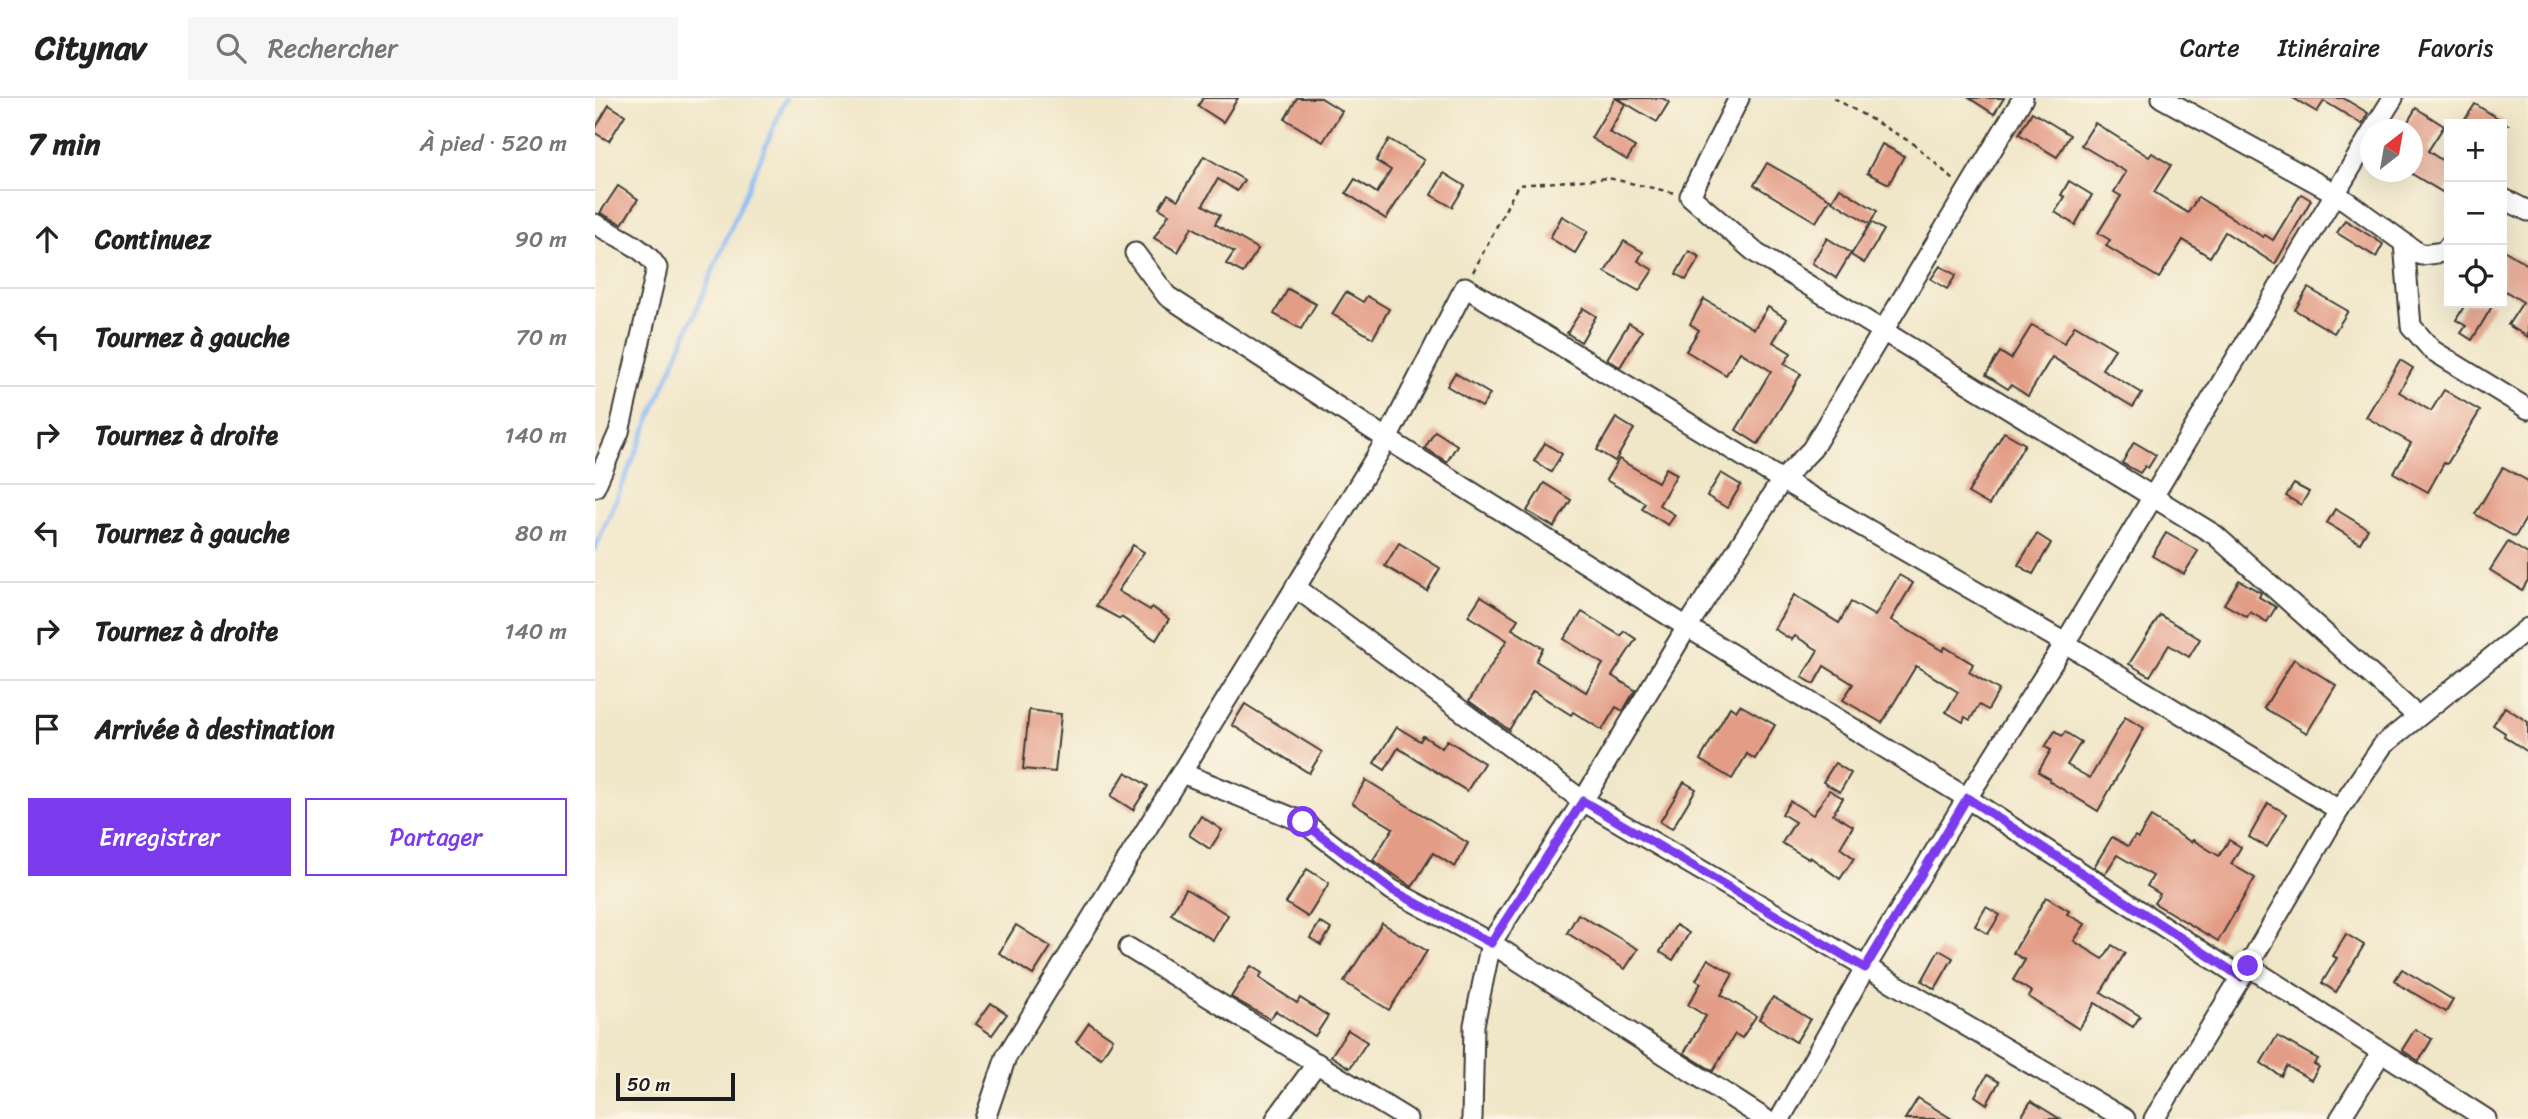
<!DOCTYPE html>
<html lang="fr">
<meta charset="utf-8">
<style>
body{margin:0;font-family:Sriracha,sans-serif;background:#f6f6f6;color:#222}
.controls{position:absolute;right:21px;top:21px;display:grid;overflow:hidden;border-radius:0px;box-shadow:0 7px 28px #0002}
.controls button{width:63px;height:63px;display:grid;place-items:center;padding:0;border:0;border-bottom:2px solid #e0e0e0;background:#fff;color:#222;font:35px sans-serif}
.compass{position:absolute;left:1765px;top:21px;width:63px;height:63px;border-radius:50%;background:#fff;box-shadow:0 7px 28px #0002;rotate:31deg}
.scale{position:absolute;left:21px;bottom:18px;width:119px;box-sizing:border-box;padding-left:7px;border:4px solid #1c1c1c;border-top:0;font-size:19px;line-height:24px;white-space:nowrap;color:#1c1c1c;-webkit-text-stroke:5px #fcf5e5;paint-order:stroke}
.stop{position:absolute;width:21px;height:21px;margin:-16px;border:5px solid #7c3aed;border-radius:50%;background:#fff}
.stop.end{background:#7c3aed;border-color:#fff;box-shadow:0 2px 7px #0008}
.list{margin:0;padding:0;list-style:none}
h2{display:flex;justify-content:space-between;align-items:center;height:91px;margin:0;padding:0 28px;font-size:30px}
h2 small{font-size:23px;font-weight:400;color:#767676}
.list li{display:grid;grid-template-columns:46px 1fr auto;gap:21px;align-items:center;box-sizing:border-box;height:98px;padding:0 28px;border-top:2px solid #e0e0e0}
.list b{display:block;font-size:26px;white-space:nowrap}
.list em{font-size:23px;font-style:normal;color:#767676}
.actions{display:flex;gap:14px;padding:21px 28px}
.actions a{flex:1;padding:16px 0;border:2px solid #7c3aed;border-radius:0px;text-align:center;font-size:24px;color:#7c3aed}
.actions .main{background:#7c3aed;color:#fff}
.icon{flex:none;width:38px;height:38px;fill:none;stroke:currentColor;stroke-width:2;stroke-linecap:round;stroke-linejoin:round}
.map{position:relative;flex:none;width:1933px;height:1021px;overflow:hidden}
header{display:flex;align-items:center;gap:42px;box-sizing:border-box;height:98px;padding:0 35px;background:#fff;border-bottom:2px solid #e0e0e0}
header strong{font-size:33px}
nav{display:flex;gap:38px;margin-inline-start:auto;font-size:24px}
.search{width:490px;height:63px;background:#f6f6f6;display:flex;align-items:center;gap:18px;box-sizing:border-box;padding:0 24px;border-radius:0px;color:#767676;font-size:26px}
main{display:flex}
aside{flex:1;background:#fff}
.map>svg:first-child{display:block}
</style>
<header>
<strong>Citynav</strong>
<div class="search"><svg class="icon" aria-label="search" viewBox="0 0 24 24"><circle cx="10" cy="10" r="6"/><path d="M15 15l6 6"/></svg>Rechercher</div>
<nav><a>Carte</a><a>Itinéraire</a><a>Favoris</a></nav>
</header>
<main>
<aside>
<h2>7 min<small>À pied · 520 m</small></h2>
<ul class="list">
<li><svg class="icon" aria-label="ahead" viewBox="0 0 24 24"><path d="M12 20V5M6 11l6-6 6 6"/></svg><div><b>Continuez</b></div><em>90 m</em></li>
<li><svg class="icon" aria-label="left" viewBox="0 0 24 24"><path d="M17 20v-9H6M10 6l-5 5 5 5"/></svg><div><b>Tournez à gauche</b></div><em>70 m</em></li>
<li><svg class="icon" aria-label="right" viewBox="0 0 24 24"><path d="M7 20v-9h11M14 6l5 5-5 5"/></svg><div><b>Tournez à droite</b></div><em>140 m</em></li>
<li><svg class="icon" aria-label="left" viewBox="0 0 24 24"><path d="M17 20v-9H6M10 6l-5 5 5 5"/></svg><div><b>Tournez à gauche</b></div><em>80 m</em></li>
<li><svg class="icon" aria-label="right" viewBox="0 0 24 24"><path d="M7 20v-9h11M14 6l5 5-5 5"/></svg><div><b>Tournez à droite</b></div><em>140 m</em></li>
<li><svg class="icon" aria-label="arrive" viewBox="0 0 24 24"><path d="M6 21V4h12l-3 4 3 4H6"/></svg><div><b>Arrivée à destination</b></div></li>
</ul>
<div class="actions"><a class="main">Enregistrer</a><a>Partager</a></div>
</aside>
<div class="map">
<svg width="1933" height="1021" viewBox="0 0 1933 1021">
<rect width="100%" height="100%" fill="#fcf5e5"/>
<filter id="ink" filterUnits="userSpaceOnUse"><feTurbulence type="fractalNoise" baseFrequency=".0143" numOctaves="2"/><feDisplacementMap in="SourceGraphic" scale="14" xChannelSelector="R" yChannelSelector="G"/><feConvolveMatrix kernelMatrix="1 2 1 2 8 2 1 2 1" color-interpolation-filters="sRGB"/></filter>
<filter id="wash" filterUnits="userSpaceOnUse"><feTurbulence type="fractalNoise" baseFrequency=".00686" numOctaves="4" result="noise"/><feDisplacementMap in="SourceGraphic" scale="28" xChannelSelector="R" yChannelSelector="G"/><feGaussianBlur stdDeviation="1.57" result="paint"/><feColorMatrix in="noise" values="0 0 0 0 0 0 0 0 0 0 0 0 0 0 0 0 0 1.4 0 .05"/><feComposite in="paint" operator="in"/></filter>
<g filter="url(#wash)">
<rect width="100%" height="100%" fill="#f0e6c8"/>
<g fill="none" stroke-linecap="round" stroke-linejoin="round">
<path stroke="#8abaf5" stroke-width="4.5" d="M0,451L191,0"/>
</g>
<g id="blocks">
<g fill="#e39d87">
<path d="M608,0H643L628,24L603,8Z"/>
<path d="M702,0H726L747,13L728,44L690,21Z"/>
<path d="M1020,0L1030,6L1014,34L1040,49L1032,62L996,40Z"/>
<path d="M1022,0H1067L1074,4L1062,24Z"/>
<path d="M1374,0H1409L1399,16Z"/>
<path d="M1698,0H1748L1773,15L1767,26L1729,3L1722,14Z"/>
<path d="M1880,6L1912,26H1867Z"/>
<path d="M14,7L30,17L14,43L0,35V31Z"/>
<path d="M1821,10L1849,28L1833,53L1854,67V86L1849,95L1817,76V32H1808Z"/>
<path d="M1437,14L1475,37L1462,59L1424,36Z"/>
<path d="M1500,25L1554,59L1557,55L1576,67L1559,94L1593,115L1603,99L1668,139L1670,137L1678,142L1706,96L1716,102L1680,166L1630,134L1615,159L1588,142L1564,180L1511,148L1515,142L1503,135L1526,98L1519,94L1531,74L1486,47Z"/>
<path d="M794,41L829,62L791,121L751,95L760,81L782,95L796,72L781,63Z"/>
<path d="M1287,46L1309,58L1294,86L1272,75Z"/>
<path d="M609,58L649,82L642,93L623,81L608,107L625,117L620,126L663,151L648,175L631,166L639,154L597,129L583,154L559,140L574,116L564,110L573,96L583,102Z"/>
<path d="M1172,65L1235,101L1221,124L1159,87Z"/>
<path d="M849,75L870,88L857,109L836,97Z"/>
<path d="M1474,83L1497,97L1480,127L1460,114L1470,99L1466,97Z"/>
<path d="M23,88L43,101L27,126L5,115Z"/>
<path d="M1245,90L1282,113L1276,124L1289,132L1269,165L1256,157L1275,126L1237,103Z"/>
<path d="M967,118L993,133L980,155L955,140Z"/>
<path d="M1750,122L1788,146L1781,159L1742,135Z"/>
<path d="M1232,140L1256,155L1241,180L1217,165Z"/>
<path d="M1029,143L1048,154L1043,163L1058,172L1044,193L1010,174Z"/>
<path d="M1907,151L1933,167V239L1913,227L1928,204L1907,191Z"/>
<path d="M1094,153L1105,159L1091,182L1081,176Z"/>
<path d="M1345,168L1361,177L1352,191L1336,181Z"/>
<path d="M1713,190L1753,213L1739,235L1700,212Z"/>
<path d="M693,191L721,206L706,231L679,216Z"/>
<path d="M751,194L768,204L772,198L794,211L778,240L737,216Z"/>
<path d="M1109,201L1159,231L1173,209L1192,221L1178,244L1196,255L1189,266L1206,276L1163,346L1141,332L1176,273L1145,254L1131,277L1091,253L1104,232L1095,226Z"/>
<path d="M1871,205H1899L1877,242L1866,235L1871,228L1861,222Z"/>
<path d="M988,210L1001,218L986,244L972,235Z"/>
<path d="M1034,225L1047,233L1025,269L1012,261Z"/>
<path d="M1437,227L1469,245L1480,227L1520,251L1507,271L1547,295L1538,309L1457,259L1433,298L1416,287L1413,291L1391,277L1405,254L1416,261Z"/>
<path d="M1805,262L1818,270L1804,294L1836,313L1849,292L1885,313L1852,366L1849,365L1833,394L1799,375L1816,345L1771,319Z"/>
<path d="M860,275L895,296L887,309L852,288Z"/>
<path d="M1021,320L1039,331L1020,363L1002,352Z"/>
<path d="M840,333L862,347L852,364L830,350Z"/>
<path d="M1409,334L1430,346L1394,407L1373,395Z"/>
<path d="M1539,344L1561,357L1553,370L1550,368L1545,375L1527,365Z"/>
<path d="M950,345L967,356L956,374L939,363Z"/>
<path d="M1024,361L1063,384L1071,370L1082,376L1064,407L1080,417L1073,427L1047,411L1050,405L1011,382Z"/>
<path d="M1908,369L1933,383V417L1920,439L1880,416Z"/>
<path d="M1126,375L1146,387L1132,410L1112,398Z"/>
<path d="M949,385L976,402L959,429L932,413Z"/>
<path d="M1699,386L1714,394L1706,407L1691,398Z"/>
<path d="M1740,411L1773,431L1765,445L1732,425Z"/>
<path d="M1571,435L1603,453L1589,476L1557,458Z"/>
<path d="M1442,436L1456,445L1438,476L1423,467Z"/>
<path d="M1913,444L1933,456V482L1927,492L1895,472Z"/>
<path d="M804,445L845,470L832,493L790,468Z"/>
<path d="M538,447L549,454L523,493L555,512L557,509L574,521L561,542L526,519L525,521L501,508Z"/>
<path d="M1304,477L1318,485L1296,522L1348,553L1350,549L1378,566L1374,574L1404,592L1393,612L1384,607L1375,622L1370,619L1368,624L1351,614L1363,594L1321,568L1287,625L1248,602L1258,586L1229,568L1219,586L1207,579L1223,552L1200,538L1197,542L1179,531L1199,497L1244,525L1256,504L1280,518Z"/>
<path d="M1644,482L1666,495L1664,499L1681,509L1672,524L1655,514L1652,519L1629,506Z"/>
<path d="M886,498L923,521L917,531L948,550L941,563L991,594L1008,566L969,541L987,514L1026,538L1029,533L1041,541L1017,578L1040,592L1028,613L1021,609L1007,632L978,614L976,617L938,593L914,632L874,603L912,542L873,518Z"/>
<path d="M1565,517L1605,541L1594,559L1574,547L1555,578L1534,566Z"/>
<path d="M1699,561L1741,587L1712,635L1669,610Z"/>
<path d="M650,606L727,654L714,675L637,627Z"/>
<path d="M1145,607L1180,627L1160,661L1152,656L1137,681L1105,662L1135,609L1141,613Z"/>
<path d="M1910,609L1933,624V654L1909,638L1910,635L1898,627Z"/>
<path d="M434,612L466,616L460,674L428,671Z"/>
<path d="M1530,619L1549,630L1503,713L1454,683L1455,681L1443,674L1456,652L1450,649L1460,633L1467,638L1470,634L1486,644L1472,667L1495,680Z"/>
<path d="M802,629L825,643L828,638L847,650L852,642L889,665L872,693L803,650L790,672L779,665Z"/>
<path d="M1240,665L1256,675L1245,694L1228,684Z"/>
<path d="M531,674L553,688L538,712L516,698Z"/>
<path d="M771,682L873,745L860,769L838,755L817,789L778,762L798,730L757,705Z"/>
<path d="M1089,684L1101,691L1077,731L1065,724Z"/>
<path d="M1234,692L1248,700L1238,716L1258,728L1245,750L1259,760L1245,781L1215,759L1214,761L1187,745L1200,724L1187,716L1195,703L1218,717Z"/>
<path d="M1673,705L1692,716L1672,749L1654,739Z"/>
<path d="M606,718L627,732L615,751L594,737Z"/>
<path d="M1556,719L1596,744L1598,742L1624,758L1634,742L1646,749L1636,766L1660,780L1623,843L1559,805L1565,796L1552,788L1558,778L1522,757L1510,776L1499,769L1517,739L1533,748L1540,738L1543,740Z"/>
<path d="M712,771L734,785L713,819L691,805Z"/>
<path d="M591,791L633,817L618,842L576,816Z"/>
<path d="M1451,799L1474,813L1472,816L1490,826L1479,843L1508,861L1517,847L1530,855L1506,894L1545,918L1538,929L1500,905L1484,931L1434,899L1437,894L1418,882L1430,862L1418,855Z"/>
<path d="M1391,809L1405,817L1393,836L1380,828Z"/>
<path d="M983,816L1043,851L1030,871L972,835Z"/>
<path d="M725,824L736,831L726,847L715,840Z"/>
<path d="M787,825L832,853L794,912L749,884Z"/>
<path d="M421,827L456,849L438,877L404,855Z"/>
<path d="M1081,827L1094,835L1078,862L1065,854Z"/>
<path d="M1751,836L1769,847L1741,894L1727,885L1742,860L1738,858Z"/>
<path d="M1344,852L1358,860L1340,891L1327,883Z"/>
<path d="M1113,861L1138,876L1126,897L1161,918L1147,940L1140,936L1118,973L1089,955L1111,918L1093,907L1106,885L1101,882Z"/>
<path d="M656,868L667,875L664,880L702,905L705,900L733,918L720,938L681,913L675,921L636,899Z"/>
<path d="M1807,871L1858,902L1851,914L1803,886L1800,882Z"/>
<path d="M1178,899L1215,921L1201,944L1164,921Z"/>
<path d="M396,905L412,916L397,937L381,926Z"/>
<path d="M494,925L518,941L506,960L481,944Z"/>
<path d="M1820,931L1837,941L1824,963L1807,952Z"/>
<path d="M753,932L772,944L755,970L736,958Z"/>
<path d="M1682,938L1723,961L1719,966L1724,969L1716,982L1692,968L1686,978L1666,965Z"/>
<path d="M1392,977L1404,984L1392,1006L1380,998Z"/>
<path d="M1323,1000L1357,1021H1310Z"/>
<path d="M1436,1003L1465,1021H1425Z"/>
</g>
</g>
</g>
<g filter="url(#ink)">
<use href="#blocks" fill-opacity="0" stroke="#3c3a36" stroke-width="2"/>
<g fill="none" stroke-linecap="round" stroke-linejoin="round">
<g stroke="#3c3a36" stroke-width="23">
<g id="minor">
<path d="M1144,0L1095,98L1161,155L1620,437L1822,618"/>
<path d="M1567,0L1740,95L1826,157L1849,154L1854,148"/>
<path d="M1778,32L1798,0"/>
<path d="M1907,100L1933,113"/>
<path d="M0,126C21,138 50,149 62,170L24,334L0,389"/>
<path d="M1809,145L1816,228L1837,252L1933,311"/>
<path d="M540,155L572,198L792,341L1092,529L1372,700L1646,879"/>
<path d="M700,489L988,703L1530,1021"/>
<path d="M587,675L708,724L797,792L896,845L1170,1021"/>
<path d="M534,850L812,1021"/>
<path d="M1653,868L1891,1021"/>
<path d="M390,1021L411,959L792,341L870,189L1187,382L1470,545L1744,712"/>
<path d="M681,1021L722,965"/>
<path d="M877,1021L879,927L896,845L988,703L1092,529L1187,382L1217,351L1428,0"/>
<path d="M1185,1021L1270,870L1372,700L1470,545L1776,36"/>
<path d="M1559,1021L1653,868L1744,712L1788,647L1933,530"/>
<path d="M1745,1021L1786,955"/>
</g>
</g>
<g stroke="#3c3a36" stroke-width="2.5" stroke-dasharray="5 5" stroke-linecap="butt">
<path d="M1239,0L1319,46L1360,83"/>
<path d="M878,174L923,87L1013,80L1080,95"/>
</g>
<use href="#minor" stroke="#fff" stroke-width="19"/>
</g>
</g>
<g fill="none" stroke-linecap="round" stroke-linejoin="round" filter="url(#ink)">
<path stroke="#7c3aed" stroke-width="9" d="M708,724L797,792L896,845L988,703L1270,870L1372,700L1646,879L1653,868"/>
</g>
</svg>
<div class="controls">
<button>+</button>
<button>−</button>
<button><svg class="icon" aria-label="locate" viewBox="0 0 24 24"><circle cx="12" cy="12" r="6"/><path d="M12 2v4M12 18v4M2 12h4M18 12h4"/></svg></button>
</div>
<svg class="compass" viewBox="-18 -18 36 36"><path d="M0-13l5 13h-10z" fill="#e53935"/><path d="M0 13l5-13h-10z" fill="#767676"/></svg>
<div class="scale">50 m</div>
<div class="stop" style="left:708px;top:724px"></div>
<div class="stop end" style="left:1653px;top:868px"></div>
</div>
</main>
